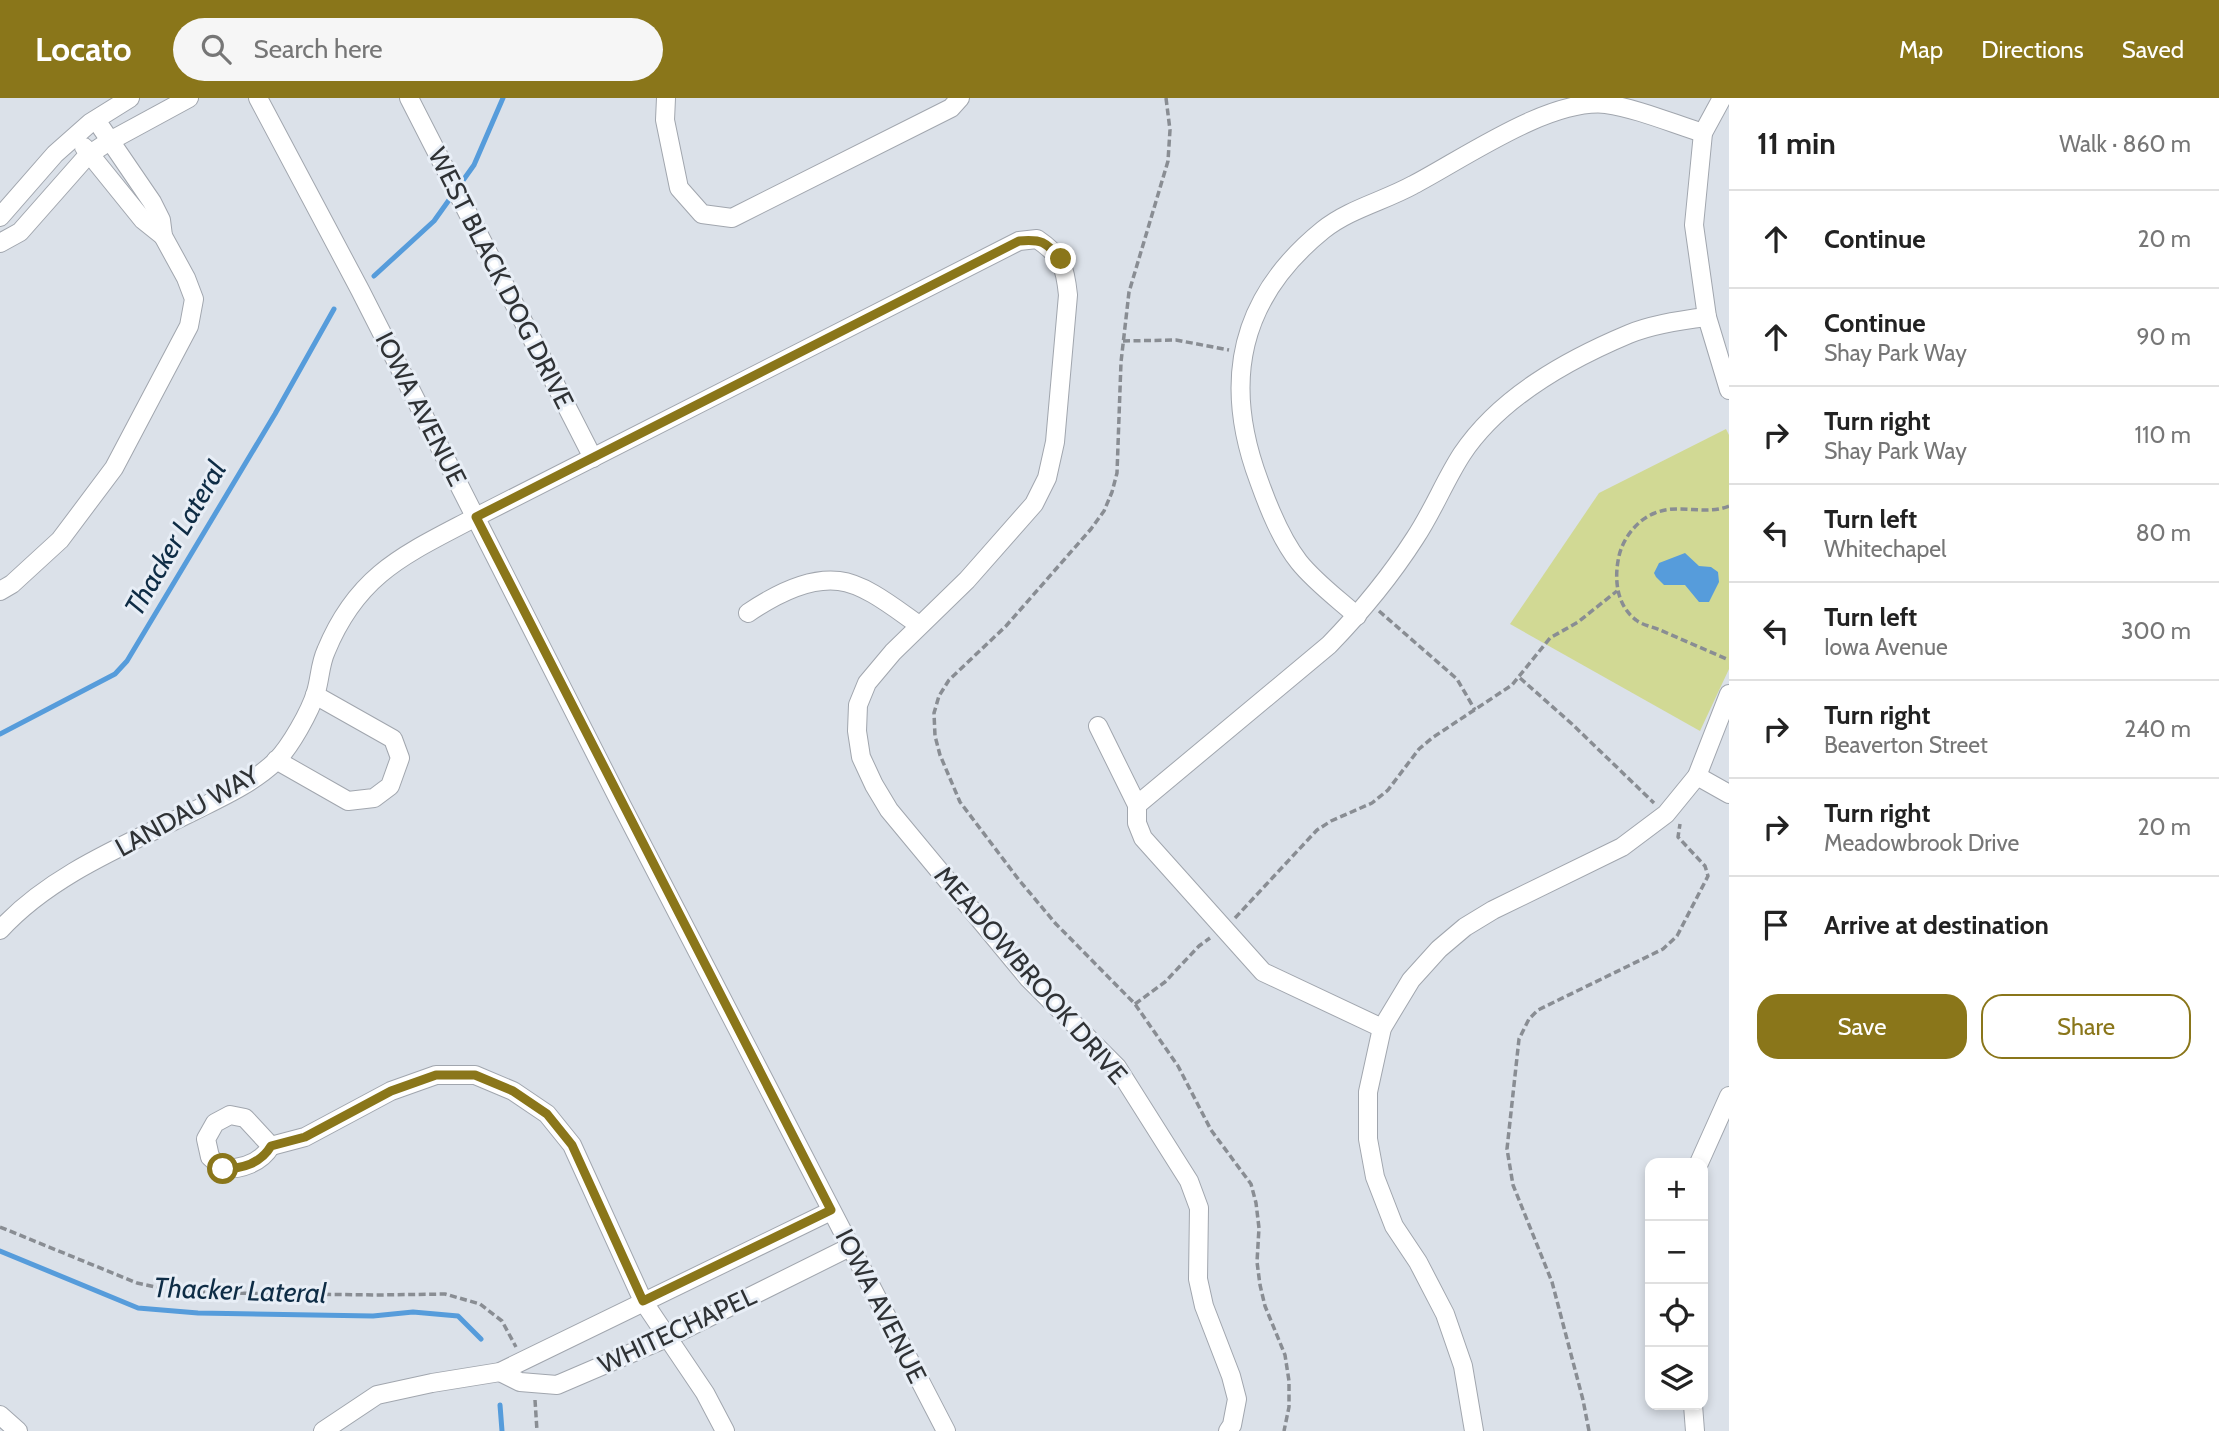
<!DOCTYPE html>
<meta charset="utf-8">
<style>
body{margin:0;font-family:Cabin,sans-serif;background:#f6f6f6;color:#222}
.controls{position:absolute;right:21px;bottom:21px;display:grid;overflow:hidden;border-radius:14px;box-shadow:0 4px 10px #0003}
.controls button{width:63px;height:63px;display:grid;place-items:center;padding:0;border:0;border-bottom:2px solid #e0e0e0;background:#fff;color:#222;font:35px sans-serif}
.stop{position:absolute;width:21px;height:21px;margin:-16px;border:5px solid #8a761a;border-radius:50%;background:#fff}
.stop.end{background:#8a761a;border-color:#fff;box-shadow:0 2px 7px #0008}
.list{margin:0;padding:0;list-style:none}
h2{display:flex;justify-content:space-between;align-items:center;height:91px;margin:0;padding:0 28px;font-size:30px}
h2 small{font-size:23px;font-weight:400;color:#767676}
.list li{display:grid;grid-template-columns:46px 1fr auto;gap:21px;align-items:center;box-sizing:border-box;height:98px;padding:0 28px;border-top:2px solid #e0e0e0}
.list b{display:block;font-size:26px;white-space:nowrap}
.list p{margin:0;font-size:23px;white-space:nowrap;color:#767676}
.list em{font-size:23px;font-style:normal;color:#767676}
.actions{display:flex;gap:14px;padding:21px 28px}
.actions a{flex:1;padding:16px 0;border:2px solid #8a761a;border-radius:21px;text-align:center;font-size:24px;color:#8a761a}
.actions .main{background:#8a761a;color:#fff}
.icon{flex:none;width:38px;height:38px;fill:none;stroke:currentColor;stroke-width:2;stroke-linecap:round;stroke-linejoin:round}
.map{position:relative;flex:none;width:1729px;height:1333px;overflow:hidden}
header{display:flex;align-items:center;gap:42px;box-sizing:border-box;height:98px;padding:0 35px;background:#8a761a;color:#fff}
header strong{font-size:33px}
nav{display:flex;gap:38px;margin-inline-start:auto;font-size:24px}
.search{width:490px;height:63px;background:#f6f6f6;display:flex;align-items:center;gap:18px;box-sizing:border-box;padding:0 24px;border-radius:38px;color:#767676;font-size:26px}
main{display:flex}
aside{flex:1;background:#fff}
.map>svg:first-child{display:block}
</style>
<header>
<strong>Locato</strong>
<div class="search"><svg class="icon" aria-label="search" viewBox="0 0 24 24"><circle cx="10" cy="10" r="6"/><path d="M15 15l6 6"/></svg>Search here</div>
<nav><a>Map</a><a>Directions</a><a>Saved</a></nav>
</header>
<main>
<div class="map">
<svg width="1729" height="1333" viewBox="0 0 1729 1333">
<rect width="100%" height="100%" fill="#dbe1e9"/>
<path fill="#d1d994" d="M1726,331L1729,337V571L1700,633L1510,526L1599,395Z"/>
<path fill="#569cdb" d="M1685,455L1699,468L1711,469L1718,474L1719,484L1709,504H1699L1685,487H1664L1656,479L1654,475L1659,465Z"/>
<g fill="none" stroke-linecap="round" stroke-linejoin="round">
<g stroke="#569cdb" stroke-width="5">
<path d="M374,178L434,123L474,67L503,0"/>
<path d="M0,636L115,576L127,563L275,316L334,211"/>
<path d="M0,1153L138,1210L198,1215L373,1218L413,1214L458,1218L481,1241"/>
<path d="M500,1307L502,1333"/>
</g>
<g stroke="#a1a6ae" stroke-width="20">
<g id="minor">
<path d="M258,0L360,192L621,706L946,1333"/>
<path d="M409,0L593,360"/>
<path d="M666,0L665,22L679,90L702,116L732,120L951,10L960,0"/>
<path d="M1722,0L1703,35L1694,127L1707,219L1729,292"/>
<path d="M84,49L143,122L163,138"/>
<path d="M0,119L55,56L90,25L130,0"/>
<path d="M0,145L20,134L87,58L108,44L189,0"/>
<path d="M0,493L12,486L60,442L114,370L189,228L194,201L186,180L163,138L161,122L152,104L96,22"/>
<path d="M748,515C773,498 807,479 839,483C866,486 897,512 919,527"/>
<path d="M1357,518C1338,501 1315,484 1299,464C1281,441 1269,411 1259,383C1222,284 1239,200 1323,132C1349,111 1384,103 1413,87C1463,61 1549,0 1606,6C1639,11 1671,25 1703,35"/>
<path d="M1098,628L1137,707V725L1143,740L1263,874L1382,930"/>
<path d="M276,662L348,703L374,700L390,688L400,660L393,641L315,597"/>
<path d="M1697,678L1729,696"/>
<path d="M1137,707L1329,547C1361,514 1390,479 1415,440C1433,413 1445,382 1462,356C1500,299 1567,262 1629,236C1653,226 1681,222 1707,219"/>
<path d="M0,832C51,776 128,746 194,713C222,699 253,685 276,663C290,649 310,614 316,594C320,581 320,566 326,553C358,475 406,456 476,419L1019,143L1037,141C1062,158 1065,168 1068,197L1055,344L1047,380L1034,406L967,482L893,554L867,585L858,607L857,633L861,659L874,687L889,712L1029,881L1117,969L1189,1083L1199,1110L1198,1181L1204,1208L1231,1278L1237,1301L1232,1327L1228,1333"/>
<path d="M230,1017L245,1020L271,1048C261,1065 242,1071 223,1071L210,1059L206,1041L215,1025Z"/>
<path d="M271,1048L305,1039L391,993L436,977H475L513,993L547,1016L572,1047L643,1203L705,1295L725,1333"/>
<path d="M1699,1065L1729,998"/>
<path d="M500,1274L520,1284L557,1287L669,1239L850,1149"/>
<path d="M1693,1307L1695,1333"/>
<path d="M0,1317L18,1333"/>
<path d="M323,1333L377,1297L432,1285L500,1274L831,1113"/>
<path d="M1474,1333L1463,1268L1445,1216L1418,1164L1394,1128L1375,1079L1368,1041V994L1382,930L1411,882L1439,851L1465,829L1493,812L1622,749L1666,716L1697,678L1729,596"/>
</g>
</g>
<g stroke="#898d93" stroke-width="3.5" stroke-dasharray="7 3.5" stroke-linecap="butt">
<path d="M1166,0L1170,32L1168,63L1129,194L1121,264L1117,375L1112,394L1104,413L1091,431L1006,528L949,582L939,598L934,615L935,638L940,657L960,704L1019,782L1056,826L1135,906L1178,968L1211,1032L1251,1086L1256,1105L1259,1130L1257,1164L1260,1187L1265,1208L1285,1257L1289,1283V1309L1284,1333"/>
<path d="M1123,243L1176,242L1229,252"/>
<path d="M1729,408C1705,418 1679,405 1655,415C1638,421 1623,440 1619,458C1614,480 1616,507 1636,522C1642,527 1653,529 1660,532C1683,542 1706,552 1729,562"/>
<path d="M1379,513L1457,581L1475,612"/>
<path d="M1520,580L1572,626L1654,705"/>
<path d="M1235,820L1317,732L1331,723L1372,705L1388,692L1419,651L1432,640L1512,587L1550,540L1578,524L1617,493"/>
<path d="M1135,906L1165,884L1199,848L1210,840"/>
<path d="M0,1129L137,1185L170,1192L221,1195L376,1197L445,1196L480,1206L502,1223L516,1249"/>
<path d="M535,1302L537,1333"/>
<path d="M1589,1333L1583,1302L1552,1184L1513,1087L1507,1051L1519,941L1529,921L1538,912L1663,851L1677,838L1708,778L1705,768L1678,739L1680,726"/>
</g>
<use href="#minor" stroke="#fff" stroke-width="18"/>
</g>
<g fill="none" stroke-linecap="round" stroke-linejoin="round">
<path stroke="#8a761a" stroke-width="9" d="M223,1071C242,1071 261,1065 271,1048L305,1039L391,993L436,977H475L513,993L547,1016L572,1047L643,1203L831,1112L476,419L1019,143C1043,141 1045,144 1061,161"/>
</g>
<g text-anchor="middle" stroke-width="6" stroke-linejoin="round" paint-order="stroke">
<g font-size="26" fill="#2f3235" stroke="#e8eef6">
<text transform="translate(501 180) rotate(63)" y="9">WEST BLACK DOG DRIVE</text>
<text transform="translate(421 311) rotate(63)" y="9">IOWA AVENUE</text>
<text transform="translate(187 713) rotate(-29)" y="9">LANDAU WAY</text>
<text transform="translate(1031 877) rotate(49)" y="9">MEADOWBROOK DRIVE</text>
<text transform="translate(881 1208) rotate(63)" y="9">IOWA AVENUE</text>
<text transform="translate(677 1232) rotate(-25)" y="9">WHITECHAPEL</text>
</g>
<g font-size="28" font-style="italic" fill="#0e2c45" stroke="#e8eef6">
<text transform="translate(175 440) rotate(-60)" y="10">Thacker Lateral</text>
<text transform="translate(240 1192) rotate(2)" y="10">Thacker Lateral</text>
</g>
</g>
</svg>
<div class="controls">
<button>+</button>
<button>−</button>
<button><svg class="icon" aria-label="locate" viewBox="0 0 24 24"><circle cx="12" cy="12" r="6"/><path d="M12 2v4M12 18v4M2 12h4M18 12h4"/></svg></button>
<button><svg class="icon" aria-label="layers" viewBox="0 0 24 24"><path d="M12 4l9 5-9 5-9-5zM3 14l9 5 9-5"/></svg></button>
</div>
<div class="stop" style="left:223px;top:1071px"></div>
<div class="stop end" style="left:1061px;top:161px"></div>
</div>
<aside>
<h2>11 min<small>Walk · 860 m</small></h2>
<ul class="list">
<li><svg class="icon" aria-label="ahead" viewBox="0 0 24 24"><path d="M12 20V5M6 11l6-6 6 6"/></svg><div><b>Continue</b></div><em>20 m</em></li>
<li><svg class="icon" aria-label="ahead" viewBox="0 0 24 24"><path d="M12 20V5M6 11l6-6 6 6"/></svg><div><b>Continue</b><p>Shay Park Way</p></div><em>90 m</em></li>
<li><svg class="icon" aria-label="right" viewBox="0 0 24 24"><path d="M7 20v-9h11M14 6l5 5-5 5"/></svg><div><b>Turn right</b><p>Shay Park Way</p></div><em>110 m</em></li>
<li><svg class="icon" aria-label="left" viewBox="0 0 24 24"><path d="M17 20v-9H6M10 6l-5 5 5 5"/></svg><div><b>Turn left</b><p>Whitechapel</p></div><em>80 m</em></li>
<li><svg class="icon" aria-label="left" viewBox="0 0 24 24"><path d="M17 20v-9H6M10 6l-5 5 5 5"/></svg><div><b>Turn left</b><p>Iowa Avenue</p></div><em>300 m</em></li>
<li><svg class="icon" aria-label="right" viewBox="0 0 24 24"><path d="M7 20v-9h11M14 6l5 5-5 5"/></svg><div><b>Turn right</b><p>Beaverton Street</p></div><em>240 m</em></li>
<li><svg class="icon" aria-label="right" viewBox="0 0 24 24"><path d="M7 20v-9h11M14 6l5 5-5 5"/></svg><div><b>Turn right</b><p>Meadowbrook Drive</p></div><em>20 m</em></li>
<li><svg class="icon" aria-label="arrive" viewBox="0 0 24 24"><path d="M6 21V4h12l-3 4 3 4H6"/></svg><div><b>Arrive at destination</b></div></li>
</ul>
<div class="actions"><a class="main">Save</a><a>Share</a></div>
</aside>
</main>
